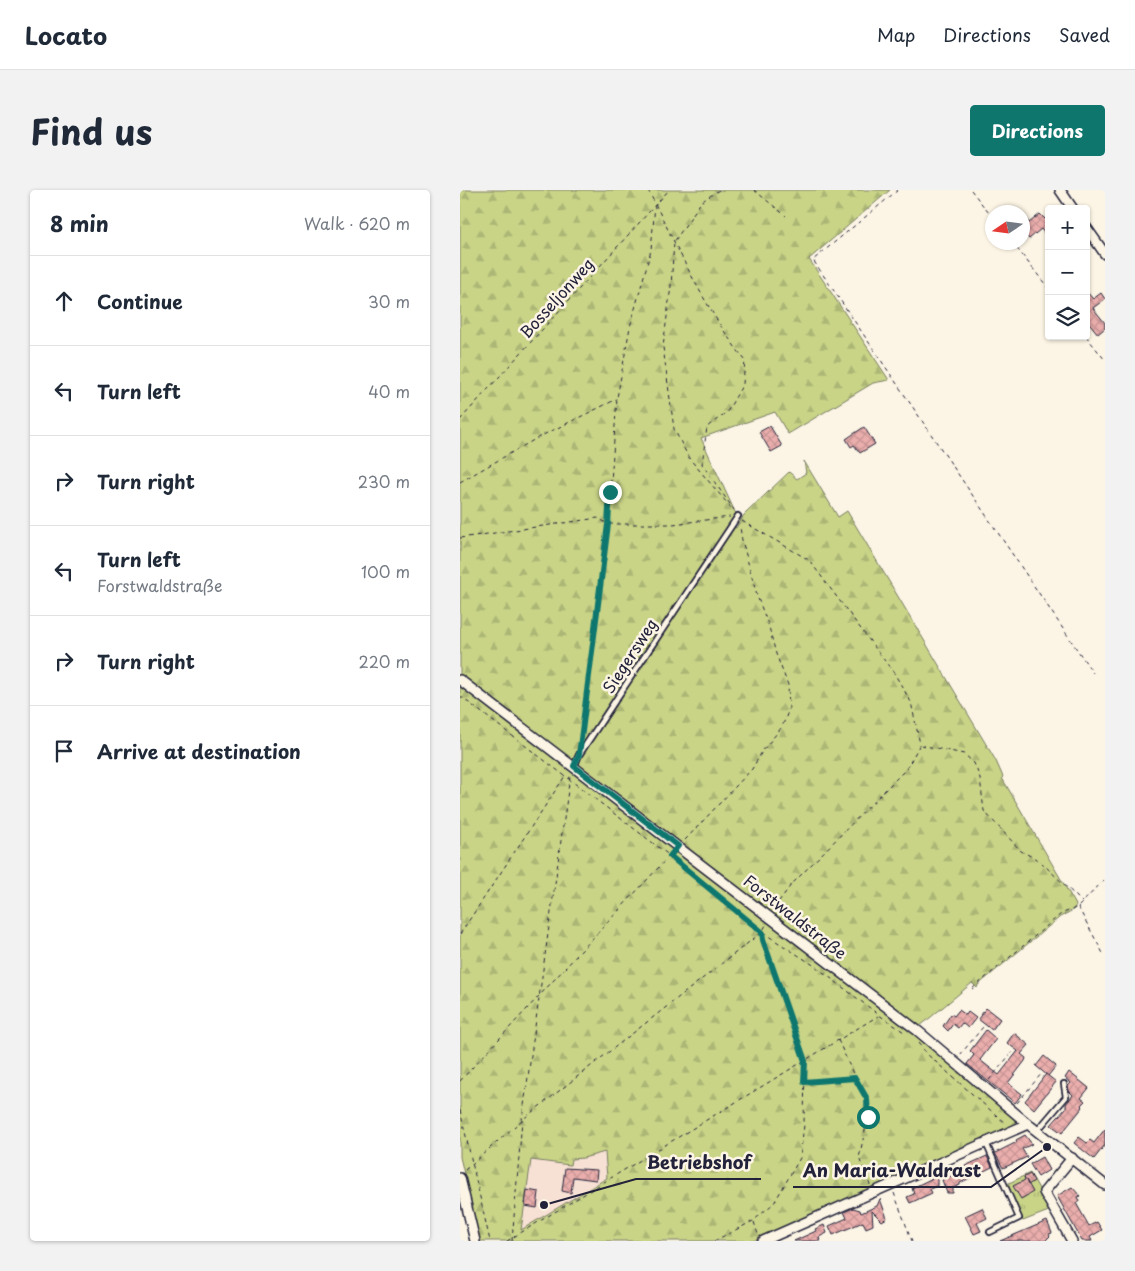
<!DOCTYPE html>
<meta charset="utf-8">
<style>
body{margin:0;font-family:"Playpen Sans",sans-serif;background:#f2f2f3;color:#1f2937}
.controls{position:absolute;right:15px;top:15px;display:grid;overflow:hidden;border-radius:5px;box-shadow:0 1px 4px #0004}
.controls button{width:45px;height:45px;display:grid;place-items:center;padding:0;border:0;border-bottom:1px solid #e0e1e3;background:#fff;color:#1f2937;font:25px sans-serif}
.compass{position:absolute;left:525px;top:15px;width:45px;height:45px;border-radius:50%;background:#fff;box-shadow:0 1px 4px #0004;rotate:257deg}
.stop{position:absolute;width:15px;height:15px;margin:-11px;border:4px solid #0f766e;border-radius:50%;background:#fff}
.stop.end{background:#0f766e;border-color:#fff;box-shadow:0 1px 5px #0008}
.list{margin:0;padding:0;list-style:none}
h2{display:flex;justify-content:space-between;align-items:center;height:65px;margin:0;padding:0 20px;font-size:21px}
h2 small{font-size:16px;font-weight:400;color:#747a83}
.list li{display:grid;grid-template-columns:32px 1fr auto;gap:15px;align-items:center;box-sizing:border-box;height:90px;padding:0 20px;border-top:1px solid #e0e1e3}
.list b{display:block;font-size:19px;white-space:nowrap}
.list p{margin:0;font-size:16px;white-space:nowrap;color:#747a83}
.list em{font-size:16px;font-style:normal;color:#747a83}
.icon{flex:none;width:28px;height:28px;fill:none;stroke:currentColor;stroke-width:2;stroke-linecap:round;stroke-linejoin:round}
.map{position:relative;flex:none;width:645px;height:1051px;overflow:hidden;border-radius:5px}
header{display:flex;align-items:center;gap:30px;box-sizing:border-box;height:70px;padding:0 25px;background:#fff;border-bottom:1px solid #e0e1e3}
header strong{font-size:24px}
nav{display:flex;gap:28px;margin-inline-start:auto;font-size:18px}
.intro{display:flex;align-items:center;justify-content:space-between;box-sizing:border-box;height:120px;padding:0 30px}
h1{margin:0;font-size:35px}
.button{padding:12px 22px;border-radius:5px;background:#0f766e;color:#fff;font-size:18px;font-weight:700}
main{display:flex;gap:30px;padding:0 30px}
aside{flex:1;background:#fff;border-radius:5px;box-shadow:0 1px 4px #0004}
.map>svg:first-child{display:block}
</style>
<header>
<strong>Locato</strong>
<nav><a>Map</a><a>Directions</a><a>Saved</a></nav>
</header>
<div class="intro"><h1>Find us</h1><a class="button">Directions</a></div>
<main>
<aside>
<h2>8 min<small>Walk · 620 m</small></h2>
<ul class="list">
<li><svg class="icon" aria-label="ahead" viewBox="0 0 24 24"><path d="M12 20V5M6 11l6-6 6 6"/></svg><div><b>Continue</b></div><em>30 m</em></li>
<li><svg class="icon" aria-label="left" viewBox="0 0 24 24"><path d="M17 20v-9H6M10 6l-5 5 5 5"/></svg><div><b>Turn left</b></div><em>40 m</em></li>
<li><svg class="icon" aria-label="right" viewBox="0 0 24 24"><path d="M7 20v-9h11M14 6l5 5-5 5"/></svg><div><b>Turn right</b></div><em>230 m</em></li>
<li><svg class="icon" aria-label="left" viewBox="0 0 24 24"><path d="M17 20v-9H6M10 6l-5 5 5 5"/></svg><div><b>Turn left</b><p>Forstwaldstraße</p></div><em>100 m</em></li>
<li><svg class="icon" aria-label="right" viewBox="0 0 24 24"><path d="M7 20v-9h11M14 6l5 5-5 5"/></svg><div><b>Turn right</b></div><em>220 m</em></li>
<li><svg class="icon" aria-label="arrive" viewBox="0 0 24 24"><path d="M6 21V4h12l-3 4 3 4H6"/></svg><div><b>Arrive at destination</b></div></li>
</ul>
</aside>
<div class="map">
<svg width="645" height="1051" viewBox="0 0 645 1051">
<defs>
<pattern id="grass-tufts" width="24" height="20" patternUnits="userSpaceOnUse" patternTransform="scale(1.25)"><rect width="24" height="20" fill="#c9d487"/><path d="M3 7l-1-3M5 7V3M7 7l1-3M15 17l-1-3M17 17v-4M19 17l1-3" fill="none" stroke="#acb675"/></pattern>
<pattern id="forest-firs" width="22" height="20" patternUnits="userSpaceOnUse" patternTransform="scale(1.25)"><rect width="22" height="20" fill="#c9d487"/><path d="M5 1l3.5 6h-7zM16 11l3.5 6h-7z" fill="#acb675"/></pattern>
<pattern id="building-cross-hatch" width="8" height="8" patternUnits="userSpaceOnUse" patternTransform="scale(1.25)"><rect width="8" height="8" fill="#eaaeac"/><path d="M0 0l8 8M0 8l8-8" fill="none" stroke="#c89595"/></pattern>
</defs>
<rect width="100%" height="100%" fill="#fcf5e5"/>
<filter id="ink" filterUnits="userSpaceOnUse"><feTurbulence type="fractalNoise" baseFrequency=".02" numOctaves="2"/><feDisplacementMap in="SourceGraphic" scale="10" xChannelSelector="R" yChannelSelector="G"/><feConvolveMatrix kernelMatrix="1 2 1 2 8 2 1 2 1" color-interpolation-filters="sRGB"/></filter>
<g filter="url(#ink)">
<path fill="#f7e0d4" d="M145,961L147,988L61,1041L71,970L110,975L111,969L123,968Z"/>
<path fill="url(#grass-tufts)" stroke="#767b61" d="M570,983L591,1020L563,1031L547,994Z"/>
<g fill="url(#forest-firs)" stroke="#767b61" fill-rule="evenodd">
<path d="M0,0H430L349,69L429,190L413,193L328,244L315,222L241,248L275,322L278,325L113,571L0,485Z"/>
<path d="M344,271L378,327L387,321L536,571L543,587L542,588L616,715L613,720L600,727L518,795L517,798L512,793L459,837L119,576L121,567L274,337L276,338L284,325L329,282L337,289L346,283Z"/>
<path d="M0,494L452,841L559,933L544,941L293,1051H20L0,967ZM145,962L147,988L61,1040L71,970L110,975L111,969L123,968Z"/>
</g>
<g fill="url(#building-cross-hatch)" stroke="#22223b">
<path d="M580,24L585,29L589,26V49L581,39L569,49L562,41V32L566,29L569,33Z"/>
<path d="M626,101L633,109L641,103L645,109L633,118L645,133V138L638,144L626,129Z"/>
<path d="M310,236L322,256L311,262L299,242Z"/>
<path d="M404,237L415,254L400,263L394,255L391,257L386,249Z"/>
<path d="M526,818L540,829L532,840L518,829Z"/>
<path d="M499,820L506,825L508,822L516,828L508,838L502,833L498,838L493,834L488,841L483,836L491,824L494,826Z"/>
<path d="M526,840L536,849L520,870L539,885L558,861L547,853L554,843L569,855L561,864L566,868L565,871L548,893L562,904L555,913L507,874L514,865L510,861Z"/>
<path d="M584,866L596,876L588,886L576,876Z"/>
<path d="M609,882L629,898L621,908L625,911L621,915L623,917L602,943L591,935L606,918V914L613,905L609,901L608,896L611,893L605,888Z"/>
<path d="M586,884L596,892L574,919L565,911Z"/>
<path d="M645,939V955L634,969L614,953L619,947L627,953L630,950L634,953Z"/>
<path d="M565,945L572,954L562,959L567,967L543,978L535,963L557,952L556,950Z"/>
<path d="M527,966L532,977L500,993V995L493,998V1003H487L482,990L507,979L505,976Z"/>
<path d="M582,967L589,980L578,987L570,974Z"/>
<path d="M105,978L137,980L136,990L113,987L111,1003L102,1001Z"/>
<path d="M570,984L574,991L568,995L566,990L573,1002L561,1009L553,996L565,990L564,987Z"/>
<path d="M477,986V996L470,999L472,1003L450,1013L447,1007L454,1004L452,998Z"/>
<path d="M612,997L620,1006L618,1007L620,1011L616,1013L629,1036L637,1032L642,1040L630,1047L632,1051H622L597,1006Z"/>
<path d="M67,1000L79,1002L77,1018L65,1016Z"/>
<path d="M420,1009L427,1028L422,1031L412,1021L413,1035L406,1038L403,1032L373,1045L369,1036L387,1028L384,1022L393,1018L400,1020L401,1023L417,1016Z"/>
<path d="M522,1018L527,1028L517,1033L521,1041L514,1044L505,1026Z"/>
<path d="M587,1031L592,1043L589,1044L590,1046L585,1051H540Z"/>
<path d="M364,1035L367,1043L359,1047L360,1051H334L356,1041L355,1039Z"/>
</g>
<g fill="none" stroke-linecap="round" stroke-linejoin="round">
<g stroke="#22223b" stroke-width="8">
<g id="service">
<path d="M114,576L119,565L278,326"/>
<path d="M577,941L606,907L604,894"/>
<path d="M526,953L559,1028L530,1042"/>
</g>
</g>
<g stroke="#22223b" stroke-width="12">
<g id="minor">
<path d="M600,0L613,19"/>
<path d="M626,37L645,64"/>
<path d="M0,490L458,841L568,934L645,995"/>
<path d="M612,968L584,1002L612,1051"/>
<path d="M0,988L15,1051"/>
<path d="M303,1051L568,934"/>
</g>
</g>
<g stroke="#22223b" stroke-width="1" stroke-dasharray="4 4" stroke-linecap="butt">
<path d="M188,0C218,58 244,118 285,170L283,194L267,222L247,237L242,274L274,320"/>
<path d="M259,0L241,12L214,52L211,96L203,157L214,239L229,268L273,320"/>
<path d="M294,0L326,26"/>
<path d="M438,0L353,70L633,483"/>
<path d="M511,0L532,27"/>
<path d="M552,52L589,99"/>
<path d="M626,146L645,170"/>
<path d="M0,230L209,0"/>
<path d="M0,292L79,247L157,209"/>
<path d="M282,331L349,370L434,483L451,512L460,554L447,578L331,695L314,718"/>
<path d="M0,348L138,328L148,334H213L270,327"/>
<path d="M0,506L210,666L302,742L355,776L419,825L444,842"/>
<path d="M121,548L148,334L157,208L170,137L191,60L195,15"/>
<path d="M461,555L504,564L514,573L520,588L524,621L561,661L580,671L622,712"/>
<path d="M225,650L292,579L303,560L322,537L329,519L328,495L316,464L309,437L297,406L282,350L280,337"/>
<path d="M618,717L645,767"/>
<path d="M0,744L105,586"/>
<path d="M512,799L601,724L618,717L645,689"/>
<path d="M378,850L395,888"/>
<path d="M458,853L468,865L545,933"/>
<path d="M500,865L523,837"/>
<path d="M529,890L554,860"/>
<path d="M0,891L212,663"/>
<path d="M345,891L395,888L407,909L408,927L399,968L410,995"/>
<path d="M557,913L582,883"/>
<path d="M0,920L30,1051"/>
<path d="M5,980L62,930L302,742L306,735"/>
<path d="M434,1003L452,1051"/>
<path d="M294,1032L298,1044"/>
<path d="M47,1051L418,826"/>
<path d="M52,1051L62,930L110,586"/>
<path d="M254,1051L293,1031L314,1013L340,968L344,935L345,871L303,750L302,742"/>
</g>
<use href="#service" stroke="#fcf5e5" stroke-width="4.5"/>
<use href="#minor" stroke="#fcf5e5" stroke-width="9"/>
</g>
</g>
<g fill="none" stroke-linecap="round" stroke-linejoin="round" filter="url(#ink)">
<path stroke="#0f766e" stroke-width="6" d="M150,302L148,334L119,565L114,576L218,656L210,666L302,742L303,750L345,871L344,892L395,888L407,909L408,927"/>
</g>
<g text-anchor="middle" stroke-width="5" stroke-linejoin="round" paint-order="stroke">
<g font-size="16" fill="#22223b" stroke="#fcf5e5">
<text transform="translate(97 108) rotate(-48)" y="6">Bosseljonweg</text>
<text transform="translate(170 466) rotate(-57)" y="6">Siegersweg</text>
<text transform="translate(335 727) rotate(38)" y="6">Forstwaldstraße</text>
</g>
</g>
<path fill="none" stroke="#22223b" stroke-width="2" d="M84 1015L176 989H301M587 957L531 997H333"/>
<g fill="#22223b" stroke="#fcf5e5" stroke-width="2">
<circle cx="84" cy="1015" r="5"/>
<circle cx="587" cy="957" r="5"/>
</g>
<g font-size="18" text-anchor="middle" font-weight="bold" fill="#22223b" stroke="#fcf5e5" stroke-width="5" stroke-linejoin="round" paint-order="stroke">
<text x="239" y="979">Betriebshof</text>
<text x="432" y="987">An Maria-Waldrast</text>
</g>
</svg>
<div class="controls">
<button>+</button>
<button>−</button>
<button><svg class="icon" aria-label="layers" viewBox="0 0 24 24"><path d="M12 4l9 5-9 5-9-5zM3 14l9 5 9-5"/></svg></button>
</div>
<svg class="compass" viewBox="-18 -18 36 36"><path d="M0-13l5 13h-10z" fill="#e53935"/><path d="M0 13l5-13h-10z" fill="#747a83"/></svg>
<div class="stop" style="left:408px;top:927px"></div>
<div class="stop end" style="left:150px;top:302px"></div>
</div>
</main>
